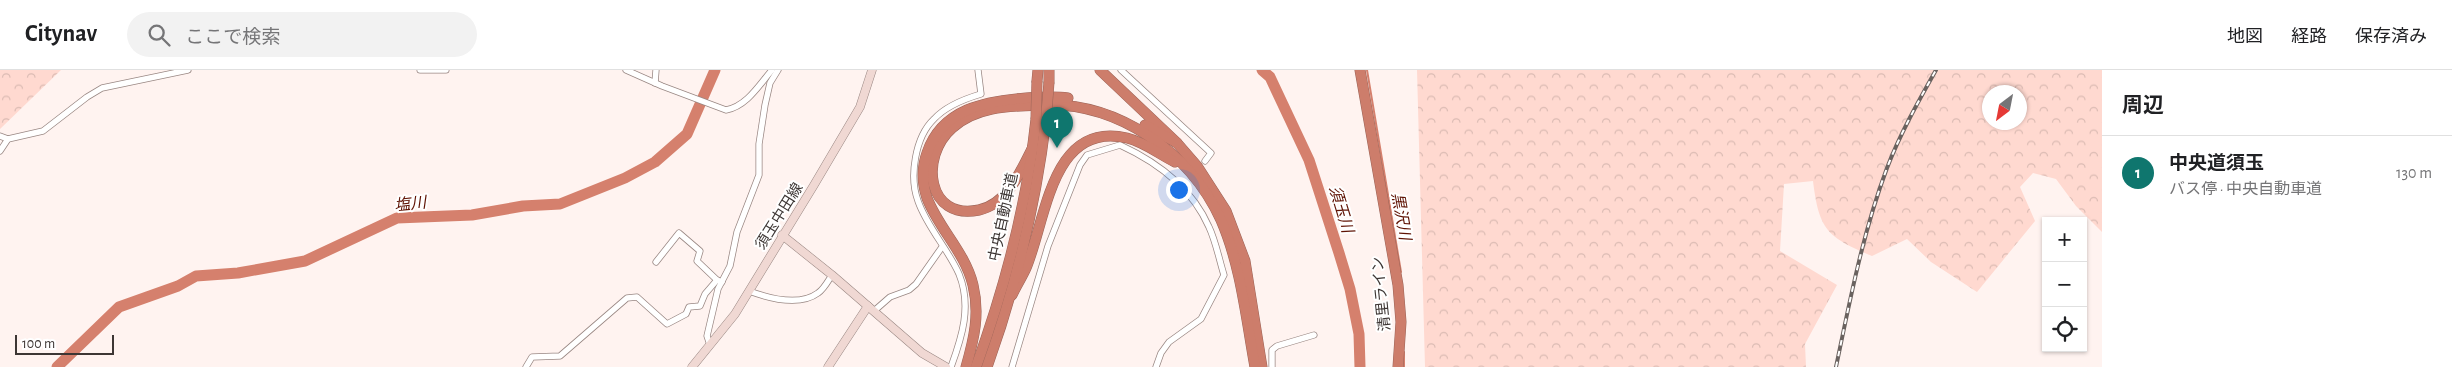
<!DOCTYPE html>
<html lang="ja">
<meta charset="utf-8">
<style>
body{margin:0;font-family:"Alegreya Sans","Noto Sans JP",sans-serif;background:#f2f2f2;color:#202124}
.controls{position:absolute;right:15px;bottom:15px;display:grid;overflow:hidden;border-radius:0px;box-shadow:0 1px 4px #0004}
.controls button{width:45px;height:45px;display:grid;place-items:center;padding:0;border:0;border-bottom:1px solid #e0e0e0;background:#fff;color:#202124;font:25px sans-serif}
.compass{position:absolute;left:1982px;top:15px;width:45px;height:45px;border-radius:50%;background:#fff;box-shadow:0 1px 4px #0004;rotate:212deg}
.scale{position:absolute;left:15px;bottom:12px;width:99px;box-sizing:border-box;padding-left:5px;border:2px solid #3d3634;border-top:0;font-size:14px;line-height:18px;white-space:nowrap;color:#3d3634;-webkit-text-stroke:4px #fff;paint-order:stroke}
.you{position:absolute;left:1178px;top:119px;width:18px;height:18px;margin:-12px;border:4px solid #fff;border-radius:50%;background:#1a73e8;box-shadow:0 0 0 8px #1a73e833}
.badge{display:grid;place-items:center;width:32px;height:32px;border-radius:50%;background:#0f766e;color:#fff;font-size:16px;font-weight:700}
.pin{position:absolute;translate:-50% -41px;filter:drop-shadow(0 1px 2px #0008)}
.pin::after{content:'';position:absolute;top:26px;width:18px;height:15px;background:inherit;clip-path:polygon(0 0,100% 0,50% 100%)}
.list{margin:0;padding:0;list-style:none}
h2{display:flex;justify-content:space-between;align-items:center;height:65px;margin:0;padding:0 20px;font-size:21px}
h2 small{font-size:16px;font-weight:400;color:#757577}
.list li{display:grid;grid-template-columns:32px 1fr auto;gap:15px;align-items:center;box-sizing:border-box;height:75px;padding:0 20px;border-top:1px solid #e0e0e0}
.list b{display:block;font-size:19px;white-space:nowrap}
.list p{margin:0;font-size:16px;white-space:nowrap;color:#757577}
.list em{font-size:16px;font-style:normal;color:#757577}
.icon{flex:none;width:28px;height:28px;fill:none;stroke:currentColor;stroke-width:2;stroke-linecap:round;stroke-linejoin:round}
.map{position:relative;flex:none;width:2102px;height:297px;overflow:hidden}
header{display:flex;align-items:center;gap:30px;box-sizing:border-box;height:70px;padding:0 25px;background:#fff;border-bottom:1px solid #e0e0e0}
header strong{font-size:24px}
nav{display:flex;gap:28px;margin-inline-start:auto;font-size:18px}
.search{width:350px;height:45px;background:#f2f2f2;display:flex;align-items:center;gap:12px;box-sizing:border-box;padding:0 18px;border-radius:28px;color:#757577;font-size:19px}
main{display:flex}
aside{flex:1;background:#fff}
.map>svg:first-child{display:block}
</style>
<header>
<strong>Citynav</strong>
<div class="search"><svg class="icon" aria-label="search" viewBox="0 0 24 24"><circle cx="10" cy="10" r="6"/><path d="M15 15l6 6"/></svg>ここで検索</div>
<nav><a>地図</a><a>経路</a><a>保存済み</a></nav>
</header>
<main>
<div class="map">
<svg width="2102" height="297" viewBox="0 0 2102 297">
<defs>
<pattern id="forest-crowns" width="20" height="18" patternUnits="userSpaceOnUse" patternTransform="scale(1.25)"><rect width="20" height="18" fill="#ffd9d0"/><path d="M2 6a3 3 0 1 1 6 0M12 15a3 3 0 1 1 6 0" fill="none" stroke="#dbbbb3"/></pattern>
</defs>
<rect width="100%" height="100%" fill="#fff3f0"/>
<g fill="url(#forest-crowns)" fill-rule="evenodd">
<path d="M0,0H61L0,59Z"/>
<path d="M1417,0H2102V162L2076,136L2056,109L2033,103L2020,117L2035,151L1977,222L1931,192L1907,169L1872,186C1827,167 1819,160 1813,111L1784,114L1780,181L1837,215L1805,274L1806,297H1425ZM1990,22H2020V52H1990Z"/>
</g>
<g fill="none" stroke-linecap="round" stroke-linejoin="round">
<g stroke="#d5806d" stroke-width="2">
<path d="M1367,0L1401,202"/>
<path d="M1404,282V297"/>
</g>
<g stroke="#d5806d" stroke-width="11">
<path d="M1262,0L1270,7L1309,90L1339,183L1350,219L1359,264L1360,297"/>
<path d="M57,297L119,237L178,216L196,206L238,203L305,191L397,148L472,145L523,136L560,134L625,108L655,92L687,64L715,0"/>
</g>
<g stroke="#998783" stroke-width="7">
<g id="street">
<path d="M420,0H446"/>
<path d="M626,0L662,16L726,40C747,36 759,15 772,0"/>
<path d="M1121,0L1211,83L1205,91"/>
<path d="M655,13L656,0"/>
<path d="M0,66L8,69"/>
<path d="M0,81L8,69L43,61L87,27L102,18L188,0"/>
<path d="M656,192L679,163L700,181L697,191L717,210"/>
<path d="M749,221C768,228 799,237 818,223C824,219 828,211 832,205"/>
<path d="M874,241L890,227L909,220L916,214L942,177"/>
<path d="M710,275L707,266L718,219L730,196L737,162L759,105V74L765,35L770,13L778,0"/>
<path d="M526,297L532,287L560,286L627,228L637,227L667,254L686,244L689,237L700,236L705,224L717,210L722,212"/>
<path d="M951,297C962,267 972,236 959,204C948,179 927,157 918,131C909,107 915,67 934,49C946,36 964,29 981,24L978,0"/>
<path d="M1012,297L1048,176L1080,95L1087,85L1120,75C1157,92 1192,118 1209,157C1216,172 1219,189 1224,205L1201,249L1169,272L1161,283L1156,297"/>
<path d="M1272,297V280L1277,276L1314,265"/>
</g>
</g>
<g stroke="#998783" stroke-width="9">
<g id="secondary">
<path d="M782,165L832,205L922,283L946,297"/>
<path d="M692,297L735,244L814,115L860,37L872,0"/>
<path d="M828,297L868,236"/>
</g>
</g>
<g stroke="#9b6458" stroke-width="11">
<g id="highway">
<path d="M1100,0L1177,73L1197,96L1226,141L1245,191L1262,297"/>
<path d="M1360,0L1398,215L1401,252L1398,297"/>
<path d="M1037,11L1038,0"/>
<path d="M1049,12V0"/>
<path d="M1145,55L1177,73"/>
<path d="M1033,77C1021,100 1008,134 979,140C927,151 919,87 952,58C976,36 1010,36 1041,35C1117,31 1190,82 1221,150C1241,196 1246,248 1255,297"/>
<path d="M1012,225C1016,216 1022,207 1026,198C1046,151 1051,50 1127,68C1144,72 1159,84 1175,92"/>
<path d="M966,297C974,269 980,244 973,215C965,182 939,159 927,128C922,113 922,97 927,83C942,39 985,31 1026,28C1040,27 1054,26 1068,28"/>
<path d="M976,297C1005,217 1027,134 1036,49"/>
<path d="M987,297C1016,216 1036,134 1046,49"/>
</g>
</g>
<use href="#street" stroke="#fff" stroke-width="5.5"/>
<use href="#secondary" stroke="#f0d8d3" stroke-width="8"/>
<use href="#highway" stroke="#cd7d6b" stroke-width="10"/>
<g stroke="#6a625f" stroke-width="4">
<path id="rail" d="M1836,297C1850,230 1863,162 1887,98C1900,64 1918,32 1936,0"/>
</g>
<use href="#rail" stroke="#fff" stroke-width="2" stroke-dasharray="5.5" stroke-linecap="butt"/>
<g stroke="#9b6458" stroke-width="11" stroke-linecap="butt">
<g id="highway-bridge">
<path d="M1036,49L1037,11"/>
<path d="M1046,49L1049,12"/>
</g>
</g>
<use href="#highway-bridge" stroke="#cd7d6b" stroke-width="10"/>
</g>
<g text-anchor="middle" stroke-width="4" stroke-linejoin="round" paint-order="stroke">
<g font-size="15" fill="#3d3634" stroke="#fff">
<text transform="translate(779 146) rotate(-58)" y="5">須玉中田線</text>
<text transform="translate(1003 147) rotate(-78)" y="5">中央自動車道</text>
<text transform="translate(1381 224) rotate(-96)" y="5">清里ライン</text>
</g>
<g font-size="16" font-style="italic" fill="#5f1203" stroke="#fff">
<text transform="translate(410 133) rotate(-6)" y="6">塩川</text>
<text transform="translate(1342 139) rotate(73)" y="6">須玉川</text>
<text transform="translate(1402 146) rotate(80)" y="6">黒沢川</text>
</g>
</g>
</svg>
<div class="controls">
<button>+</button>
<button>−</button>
<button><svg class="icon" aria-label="locate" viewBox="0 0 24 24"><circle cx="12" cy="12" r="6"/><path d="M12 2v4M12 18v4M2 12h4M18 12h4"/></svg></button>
</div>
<svg class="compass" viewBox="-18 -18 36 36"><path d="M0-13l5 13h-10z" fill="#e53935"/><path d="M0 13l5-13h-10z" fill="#757577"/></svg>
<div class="scale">100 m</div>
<div class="you"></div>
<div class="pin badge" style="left:1057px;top:78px">1</div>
</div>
<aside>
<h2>周辺<small></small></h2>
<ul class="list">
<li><span class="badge">1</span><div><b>中央道須玉</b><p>バス停 · 中央自動車道</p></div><em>130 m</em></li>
</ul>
</aside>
</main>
